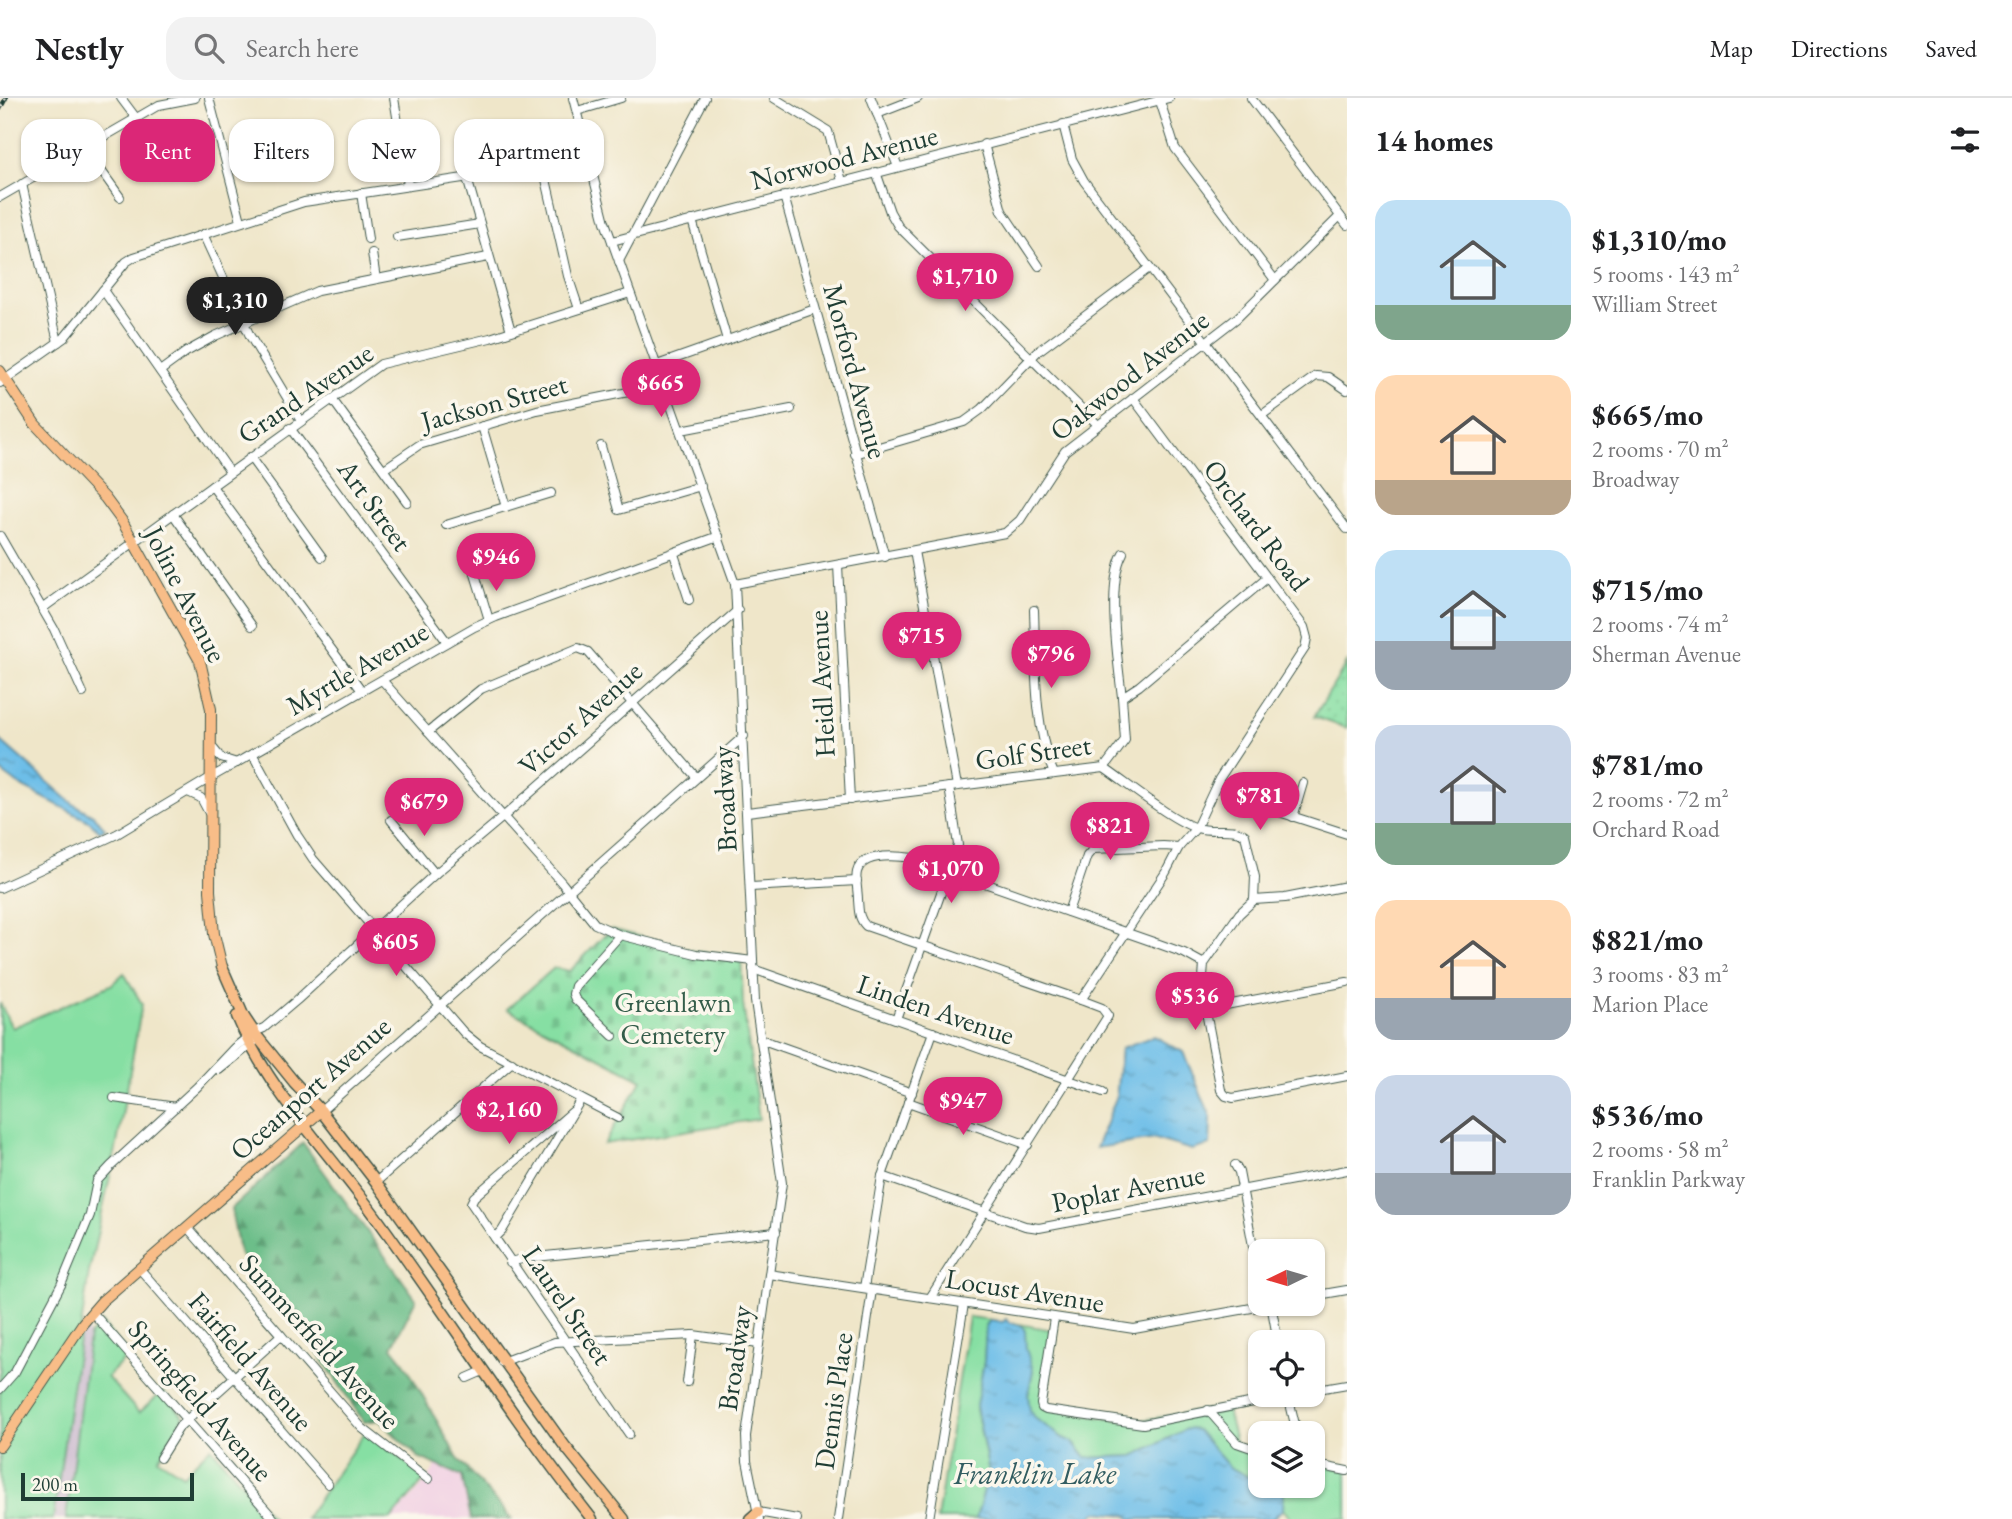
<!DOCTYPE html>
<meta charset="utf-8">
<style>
:root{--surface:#fff;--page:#f2f2f2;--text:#202124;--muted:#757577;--line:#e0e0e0;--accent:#db2777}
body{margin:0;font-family:"EB Garamond",serif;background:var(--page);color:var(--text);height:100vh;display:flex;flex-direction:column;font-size:26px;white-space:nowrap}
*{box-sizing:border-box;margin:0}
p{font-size:23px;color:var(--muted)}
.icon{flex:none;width:38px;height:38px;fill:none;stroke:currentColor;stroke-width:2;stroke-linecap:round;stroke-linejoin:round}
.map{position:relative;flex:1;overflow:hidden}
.side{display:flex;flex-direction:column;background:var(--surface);width:665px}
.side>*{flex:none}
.top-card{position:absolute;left:21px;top:21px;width:665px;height:63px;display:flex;gap:14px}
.needle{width:46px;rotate:265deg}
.tools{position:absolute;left:1248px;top:1141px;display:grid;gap:14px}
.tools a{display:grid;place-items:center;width:77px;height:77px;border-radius:14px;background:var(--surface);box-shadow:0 2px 5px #0004;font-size:35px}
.scale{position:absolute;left:21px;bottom:18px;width:173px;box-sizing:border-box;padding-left:7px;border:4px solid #1f3d34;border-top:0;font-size:19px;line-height:24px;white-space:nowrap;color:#1f3d34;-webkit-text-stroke:5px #fbf7ec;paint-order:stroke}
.price{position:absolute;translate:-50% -60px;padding:0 16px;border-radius:24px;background:var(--accent);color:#fff;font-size:23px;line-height:46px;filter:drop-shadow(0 2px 4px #0008)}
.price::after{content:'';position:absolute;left:50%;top:42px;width:21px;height:16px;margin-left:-10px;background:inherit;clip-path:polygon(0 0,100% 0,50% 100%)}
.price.current{background:#222;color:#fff}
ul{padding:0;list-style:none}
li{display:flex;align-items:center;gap:21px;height:175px;padding:0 28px}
li span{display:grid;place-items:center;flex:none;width:196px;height:140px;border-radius:21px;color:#555}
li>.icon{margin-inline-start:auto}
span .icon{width:84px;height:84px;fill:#fffc;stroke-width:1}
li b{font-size:30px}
h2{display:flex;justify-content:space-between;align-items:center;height:84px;padding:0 28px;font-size:30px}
.chip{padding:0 24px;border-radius:21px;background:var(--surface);box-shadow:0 2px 5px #0004;font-size:24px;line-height:63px}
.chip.current{background:var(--accent);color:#fff}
header{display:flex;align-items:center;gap:42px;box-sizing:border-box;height:98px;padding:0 35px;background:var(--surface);border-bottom:2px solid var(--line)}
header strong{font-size:33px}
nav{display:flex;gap:38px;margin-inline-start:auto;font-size:24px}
.search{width:490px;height:63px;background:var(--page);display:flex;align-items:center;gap:18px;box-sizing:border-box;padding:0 24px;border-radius:21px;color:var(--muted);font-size:26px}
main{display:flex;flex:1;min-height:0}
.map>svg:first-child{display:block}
</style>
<header>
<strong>Nestly</strong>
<div class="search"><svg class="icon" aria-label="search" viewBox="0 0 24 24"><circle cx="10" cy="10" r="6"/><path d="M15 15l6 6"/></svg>Search here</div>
<nav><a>Map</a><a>Directions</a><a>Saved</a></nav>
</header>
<main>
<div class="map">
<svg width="1347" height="1421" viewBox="0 0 1347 1421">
<defs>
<pattern id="grass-dots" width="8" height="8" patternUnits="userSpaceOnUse" patternTransform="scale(1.75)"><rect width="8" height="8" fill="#86dfa3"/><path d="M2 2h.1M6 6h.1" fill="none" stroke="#73c08d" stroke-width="1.8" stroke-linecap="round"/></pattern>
<pattern id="forest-firs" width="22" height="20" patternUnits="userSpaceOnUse" patternTransform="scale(1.75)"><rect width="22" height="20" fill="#6cbe89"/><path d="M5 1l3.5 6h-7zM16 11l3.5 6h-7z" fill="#589c71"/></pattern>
<pattern id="cemetery-stones" width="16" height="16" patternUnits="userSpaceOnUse" patternTransform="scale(1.75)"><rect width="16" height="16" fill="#86dfa3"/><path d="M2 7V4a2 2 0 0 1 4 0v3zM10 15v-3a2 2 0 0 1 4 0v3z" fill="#73c08d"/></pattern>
<pattern id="water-ripples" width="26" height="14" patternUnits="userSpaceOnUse" patternTransform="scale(1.75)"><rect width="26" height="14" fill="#6dbee8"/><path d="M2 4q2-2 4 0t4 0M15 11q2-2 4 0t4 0" fill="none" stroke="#599cbd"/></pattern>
</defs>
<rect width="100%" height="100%" fill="#fbf7ec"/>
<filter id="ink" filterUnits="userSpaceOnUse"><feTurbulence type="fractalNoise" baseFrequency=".0143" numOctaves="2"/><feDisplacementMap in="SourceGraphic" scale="14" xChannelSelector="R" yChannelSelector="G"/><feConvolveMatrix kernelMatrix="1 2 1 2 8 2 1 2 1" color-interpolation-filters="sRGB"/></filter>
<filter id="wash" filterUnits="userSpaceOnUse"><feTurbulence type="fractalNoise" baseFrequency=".00686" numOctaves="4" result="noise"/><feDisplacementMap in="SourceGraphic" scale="28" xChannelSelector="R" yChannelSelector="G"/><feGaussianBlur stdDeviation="1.57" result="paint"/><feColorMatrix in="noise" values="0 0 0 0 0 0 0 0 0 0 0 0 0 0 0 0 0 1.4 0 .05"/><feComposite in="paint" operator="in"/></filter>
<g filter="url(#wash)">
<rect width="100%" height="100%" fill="#efe6c9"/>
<path fill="#f1d0e3" d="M436,1367l26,11 9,43h-79l36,-40z"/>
<path fill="#cebed1" d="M87,1232l2,6 -22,183h-14l22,-162 7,-25z"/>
<path fill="url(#grass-dots)" stroke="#528e6c" stroke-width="2" d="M1347,565v65l-33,-11z"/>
<path fill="url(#forest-firs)" stroke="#467e5e" stroke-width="2" d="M303,1045l113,156 -24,48 12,15 54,97 54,60h-41l-9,-43 -44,-19 -39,-37 -15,2 -79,-119 -45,-48 -9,-46z"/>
<path fill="url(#cemetery-stones)" stroke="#528e6c" stroke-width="2" d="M611,831l87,23 43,3 2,49 16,115 -155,25 38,-64 -135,-71 47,-41 16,3z"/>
<g fill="#86dfa3" stroke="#528e6c" stroke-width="2">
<path d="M124,875l18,31 -25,140 -28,128 -36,247h-53v-516l12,25 99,-43z"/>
<path d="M969,1219l25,3 -8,4 -2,38 -8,47 13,63 -13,47h-39z"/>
<path d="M101,1224l28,33 -22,22 32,36 24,-22 21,26 -26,42 25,16 28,-28 62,72h-207l23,-183z"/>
<path d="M1013,1225l40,7 -7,79 84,13 96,-15 11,42 23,-1v35l-31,-16 -32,-37 -11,-1 -52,27 -48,2 -13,-16 -10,-4 -29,-20 -6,-12v-11l5,-25 -8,-22v-17l-3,-5z"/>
<path d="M366,1333l60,47 -35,41h-86z"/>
<path d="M1313,1365l34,7v49h-56l-8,-10 1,-18 -17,-5h45z"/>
</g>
<g fill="url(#water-ripples)" stroke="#467e8e" stroke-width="2">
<path d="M0,642l73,64 20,11 12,13 -5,3 -11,-10 -70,-36 -19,-14z"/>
<path d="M1154,938l29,16 28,65 -1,28 -18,5 -37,-11 -59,9 20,-50 5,-50z"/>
<path d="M1006,1221l2,3 14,4 3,5 1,18 7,21 -5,25 2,15 6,9 27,19 10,4 13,16 48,-2 52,-27 11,1 32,37 31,16v3l24,5 -1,18 -11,10h-140l-5,-4 -30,-3 -8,7h-113l13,-47 -13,-66 8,-44 2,-36 4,-6 13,2z"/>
</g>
</g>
<g filter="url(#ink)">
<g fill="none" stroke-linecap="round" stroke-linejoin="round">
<defs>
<g id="minor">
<path d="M121,0l15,20"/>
<path d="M209,0l32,123"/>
<path d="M394,0l14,87"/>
<path d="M573,0l32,124 130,362 20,417 27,182 -36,253 1,25 12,58"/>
<path d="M774,0l54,33 14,50"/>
<path d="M871,0l27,69"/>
<path d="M1159,0l16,50 100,132"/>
<path d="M1251,0l96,127"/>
<path d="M577,13l44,-13"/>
<path d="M877,16l41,-16"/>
<path d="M1063,26l9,35 12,22 263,348"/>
<path d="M984,46l18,67 37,55"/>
<path d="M85,50l35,49"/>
<path d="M543,68l25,110 11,33"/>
<path d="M876,74l14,40 8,14 200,199"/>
<path d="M467,80l44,153"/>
<path d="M22,86l36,158"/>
<path d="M361,95l7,46"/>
<path d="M784,98l101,361"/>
<path d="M0,99l159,-92 36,-7"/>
<path d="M692,122l35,120"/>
<path d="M203,136l47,102 51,85"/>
<path d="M397,139l83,-13"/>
<path d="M612,143l557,-143"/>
<path d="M372,155l4,26"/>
<path d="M619,163l86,-163"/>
<path d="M103,192l127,182"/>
<path d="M657,267l158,-56"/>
<path d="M160,273l26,-19 29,-16 102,-45 171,-34"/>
<path d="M0,285l64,-45 62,-76 8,-5 170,-55 285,-43"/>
<path d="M332,301l75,103"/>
<path d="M1262,317l54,-39 12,1 19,13"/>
<path d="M482,328l24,81"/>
<path d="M290,330l157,214"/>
<path d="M681,332l110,-21"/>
<path d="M601,348l18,64 82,-24"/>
<path d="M855,356l109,-32 18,-13 55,-57 112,-84"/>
<path d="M250,359l72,100"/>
<path d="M384,371l35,-24 118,-35 127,-25"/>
<path d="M212,388l150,205"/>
<path d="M173,416l79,112"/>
<path d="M446,427l105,-32"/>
<path d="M0,438l54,93 29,64"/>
<path d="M914,453l43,235"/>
<path d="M674,456l15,46"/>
<path d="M838,467l12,235"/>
<path d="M475,476l14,46"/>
<path d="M735,486l270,-51 15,-13 45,-69 172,-133 103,-102"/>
<path d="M43,510l338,-244 109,-26 140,-45"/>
<path d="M1034,512c2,54 -1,114 20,164"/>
<path d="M382,582l180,203 33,41 25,11 76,19 57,7"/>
<path d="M1122,599c-4,-35 -16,-114 1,-144"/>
<path d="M428,634l53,-43 97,-41 10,4 108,125"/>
<path d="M212,649l9,11 16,5"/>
<path d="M253,657l44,80 16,24 151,174 16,13 138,72"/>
<path d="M1104,670c22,15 70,54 93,60 15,5 36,-2 48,7l10,42 -1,23"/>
<path d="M188,694l13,6 8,15"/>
<path d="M1276,713l71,23"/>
<path d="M747,714l357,-44 21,-28 -3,-43 17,-11 128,-108"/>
<path d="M1293,719l10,-34"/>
<path d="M391,722l44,54"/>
<path d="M1347,788l-62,12 -31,2 -15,14 -35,50 -2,27 19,99 5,6 7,2 114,-22"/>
<path d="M751,789l106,-6"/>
<path d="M0,790l117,-54 93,-56 264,-151 22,-10 223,-81"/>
<path d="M1068,814l19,-56 6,-7 70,-3 16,1"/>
<path d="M753,871l350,123"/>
<path d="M1081,902l85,-128 13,-25 17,-19 23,-49 86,-131 2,-10 -3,-11 -171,-229"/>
<path d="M1205,911l142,-27"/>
<path d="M896,921l62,-174 -9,-58"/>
<path d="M613,938l-38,-37 -2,-5 2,-8 45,-51"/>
<path d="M760,941l152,54"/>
<path d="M219,972l36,-29"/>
<path d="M114,1000l62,9"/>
<path d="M908,1004l120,43"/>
<path d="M321,1013l423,-375"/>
<path d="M572,1014l-98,85 -3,6 158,231"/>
<path d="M1235,1067l4,7 21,111"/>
<path d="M882,1078l143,50 14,2 308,-58"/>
<path d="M376,1084l136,-120"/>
<path d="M187,1129l175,201 66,51"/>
<path d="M495,1140l7,-7 79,-132"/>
<path d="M510,1164l16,-4 250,-26"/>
<path d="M139,1170l189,216"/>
<path d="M769,1176l365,55 140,-25"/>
<path d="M864,1190l18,-112 51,-144"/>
<path d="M1312,1198l35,-6"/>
<path d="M930,1200l178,-282 -6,-8 -21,-8 -215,-74c-8,-8 -7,-16 -8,-26 0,-9 -3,-20 -1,-28 5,-20 41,-16 56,-14l246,86 25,9 20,11"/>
<path d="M1271,1206l7,38"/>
<path d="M92,1214l182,207"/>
<path d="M1054,1220l-13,86 1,4 4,2 97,14 146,-29"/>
<path d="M502,1264l53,-20 138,-7 66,9"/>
<path d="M467,1280l16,-7"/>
<path d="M687,1284l6,-47"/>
<path d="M0,1291l15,-17 46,-87 29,-70 7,-34 14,-15 86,-79 37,-39 20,-16 10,-4 33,-28 138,-126 68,-57 235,-207"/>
<path d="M1312,1292l35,-6"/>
<path d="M1288,1297l9,38"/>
<path d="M1208,1312l29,33 23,8"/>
<path d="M160,1360l20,-32 101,-91"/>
<path d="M1312,1366l35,7"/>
<path d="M1295,1393l1,-5"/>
<path d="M758,1414l39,7"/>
<path d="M838,1421l34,-229"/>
<path d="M929,1421l35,-215"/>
</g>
<g id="major">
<path d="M0,273l35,53 70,74 17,23 78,140 11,48 -1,182 4,43 8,33"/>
<path d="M0,1348l83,-123 19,-22 219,-190"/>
</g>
<g id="highway">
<path d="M222,869l22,50 12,18 38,47 27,29 55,71 188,263 60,74"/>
<path d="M237,918c31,75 91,135 139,201 73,100 139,205 216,302"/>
<path d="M750,1421l8,-7"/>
</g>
</defs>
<use href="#minor" stroke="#3e564a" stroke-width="10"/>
<use href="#major" stroke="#3e564a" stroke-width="12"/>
<use href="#highway" stroke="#3e564a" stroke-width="13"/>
<use href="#minor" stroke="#fff" stroke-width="8"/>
<use href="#major" stroke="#f8bd88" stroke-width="10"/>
<use href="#highway" stroke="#f8bd88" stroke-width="10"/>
<defs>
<path id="rail" d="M0,11l6,-11"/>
</defs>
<use href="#rail" stroke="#1f3d34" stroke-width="4.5"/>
<use href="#rail" stroke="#fbf7ec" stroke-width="2" stroke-dasharray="5" stroke-linecap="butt"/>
</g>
</g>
<g text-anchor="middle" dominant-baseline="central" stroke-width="7" stroke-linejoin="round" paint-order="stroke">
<g font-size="28" fill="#1f3d34" stroke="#fbf7ec">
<text transform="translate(844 59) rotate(-14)">Norwood Avenue</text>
<text transform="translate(856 273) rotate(75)">Morford Avenue</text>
<text transform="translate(1129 277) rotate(-38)">Oakwood Avenue</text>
<text transform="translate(305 295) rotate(-34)">Grand Avenue</text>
<text transform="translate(494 304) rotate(-15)">Jackson Street</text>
<text transform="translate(375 407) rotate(54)">Art Street</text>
<text transform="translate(1257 427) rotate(53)">Orchard Road</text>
<text transform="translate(186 496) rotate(63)">Joline Avenue</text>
<text transform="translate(357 570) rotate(-30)">Myrtle Avenue</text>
<text transform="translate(821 586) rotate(-93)">Heidl Avenue</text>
<text transform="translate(580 620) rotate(-42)">Victor Avenue</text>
<text transform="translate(1033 654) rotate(-8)">Golf Street</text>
<text transform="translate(724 701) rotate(-93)">Broadway</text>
<text transform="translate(936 911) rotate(19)">Linden Avenue</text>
<text transform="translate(310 990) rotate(-41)">Oceanport Avenue</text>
<text transform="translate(1128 1090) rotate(-11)">Poplar Avenue</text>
<text transform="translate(1025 1192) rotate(9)">Locust Avenue</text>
<text transform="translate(568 1207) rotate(56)">Laurel Street</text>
<text transform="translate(320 1243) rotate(48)">Summerfield Avenue</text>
<text transform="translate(734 1260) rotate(-82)">Broadway</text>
<text transform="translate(251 1263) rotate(49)">Fairfield Avenue</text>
<text transform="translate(201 1302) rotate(49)">Springfield Avenue</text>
<text transform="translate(833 1303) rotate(-82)">Dennis Place</text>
</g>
<g font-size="28" fill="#345d4a" stroke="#fbf7ec">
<text x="673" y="904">Greenlawn<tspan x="673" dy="32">Cemetery</tspan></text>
</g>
<g font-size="30" font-style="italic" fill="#325d61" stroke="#fbf7ec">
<text x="1035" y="1375">Franklin Lake</text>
</g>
</g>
</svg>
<div class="tools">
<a><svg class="needle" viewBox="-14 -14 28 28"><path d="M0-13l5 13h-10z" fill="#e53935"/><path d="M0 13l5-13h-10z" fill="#757577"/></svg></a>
<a><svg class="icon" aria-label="locate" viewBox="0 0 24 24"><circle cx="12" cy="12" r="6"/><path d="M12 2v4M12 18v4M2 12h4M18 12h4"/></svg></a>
<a><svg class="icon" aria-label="layers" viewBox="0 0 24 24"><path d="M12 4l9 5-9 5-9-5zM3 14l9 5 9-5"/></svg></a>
</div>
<div class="scale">200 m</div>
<b class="price" style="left:965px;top:215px">$1,710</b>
<b class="price current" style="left:235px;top:239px">$1,310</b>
<b class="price" style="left:661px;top:321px">$665</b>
<b class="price" style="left:496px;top:495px">$946</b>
<b class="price" style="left:922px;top:574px">$715</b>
<b class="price" style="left:1051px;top:592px">$796</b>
<b class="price" style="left:1260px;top:734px">$781</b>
<b class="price" style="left:424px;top:740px">$679</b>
<b class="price" style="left:1110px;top:764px">$821</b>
<b class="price" style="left:951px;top:807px">$1,070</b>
<b class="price" style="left:396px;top:880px">$605</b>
<b class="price" style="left:1195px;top:934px">$536</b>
<b class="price" style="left:963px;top:1039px">$947</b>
<b class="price" style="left:509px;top:1048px">$2,160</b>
<div class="top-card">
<a class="chip">Buy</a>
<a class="chip current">Rent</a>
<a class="chip">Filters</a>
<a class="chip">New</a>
<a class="chip">Apartment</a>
</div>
</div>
<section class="side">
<h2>14 homes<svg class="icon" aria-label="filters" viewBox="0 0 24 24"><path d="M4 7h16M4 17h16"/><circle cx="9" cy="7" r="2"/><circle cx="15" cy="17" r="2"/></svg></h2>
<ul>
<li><span style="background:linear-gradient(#bfe0f5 75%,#7fa58c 0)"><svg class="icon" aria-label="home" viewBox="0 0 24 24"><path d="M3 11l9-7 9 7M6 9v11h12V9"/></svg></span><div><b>$1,310/mo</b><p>5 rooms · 143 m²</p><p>William Street</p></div></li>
<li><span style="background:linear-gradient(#ffd9b3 75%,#b9a48a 0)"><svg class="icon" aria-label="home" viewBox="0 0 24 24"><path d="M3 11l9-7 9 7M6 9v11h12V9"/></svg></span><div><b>$665/mo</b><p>2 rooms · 70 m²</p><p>Broadway</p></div></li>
<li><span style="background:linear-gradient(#bfe0f5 65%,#9aa5b1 0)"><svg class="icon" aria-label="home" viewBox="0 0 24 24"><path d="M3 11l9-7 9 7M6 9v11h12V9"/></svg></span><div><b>$715/mo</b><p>2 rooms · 74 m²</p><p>Sherman Avenue</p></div></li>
<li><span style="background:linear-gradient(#c9d6e8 70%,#7fa58c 0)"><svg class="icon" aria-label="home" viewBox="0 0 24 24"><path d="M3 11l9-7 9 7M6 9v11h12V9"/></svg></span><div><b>$781/mo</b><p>2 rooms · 72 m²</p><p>Orchard Road</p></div></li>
<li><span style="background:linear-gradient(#ffd9b3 70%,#9aa5b1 0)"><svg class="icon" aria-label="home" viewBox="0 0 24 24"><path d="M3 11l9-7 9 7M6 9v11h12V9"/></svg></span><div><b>$821/mo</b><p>3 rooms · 83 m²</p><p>Marion Place</p></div></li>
<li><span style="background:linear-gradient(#c9d6e8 70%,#9aa5b1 0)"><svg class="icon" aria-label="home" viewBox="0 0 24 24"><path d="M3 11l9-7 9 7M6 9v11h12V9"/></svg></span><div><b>$536/mo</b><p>2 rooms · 58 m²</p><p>Franklin Parkway</p></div></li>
</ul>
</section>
</main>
